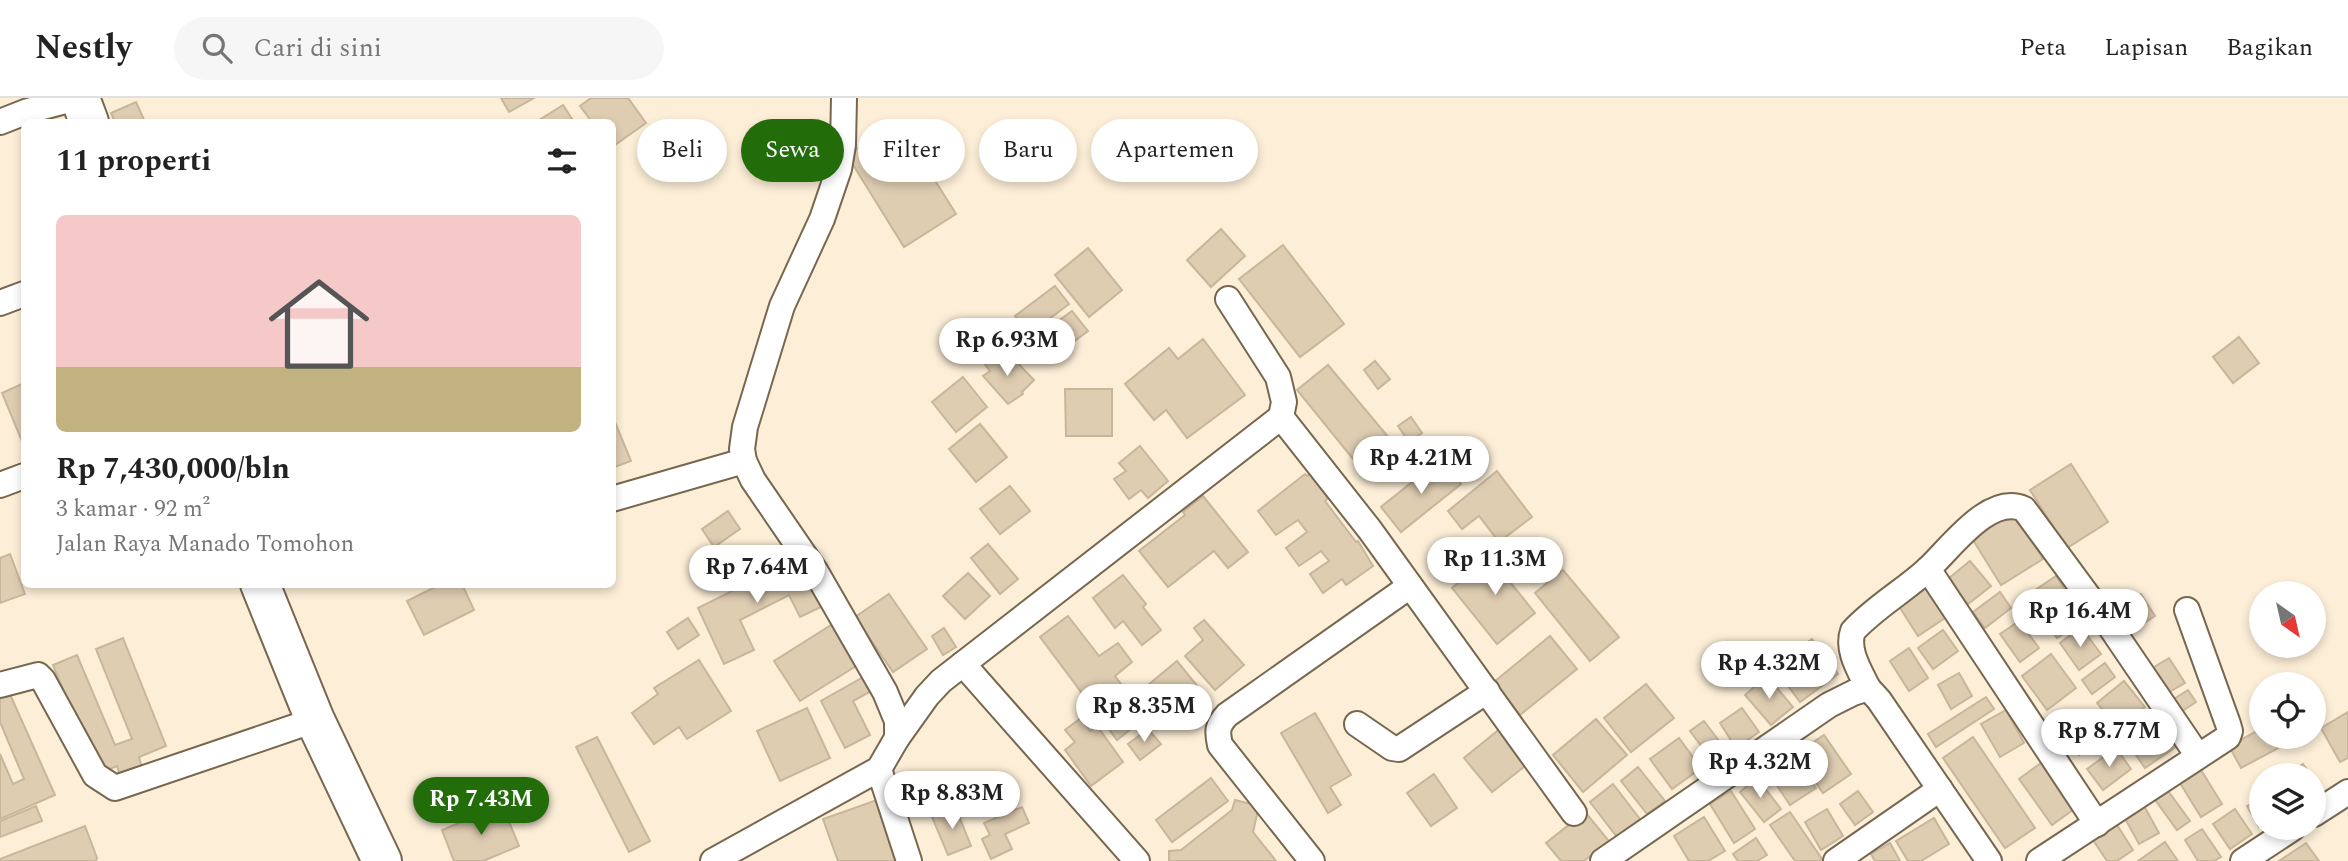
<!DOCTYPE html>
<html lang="id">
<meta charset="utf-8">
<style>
:root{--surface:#fff;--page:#f6f6f6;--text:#222;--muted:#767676;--line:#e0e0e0;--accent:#226c09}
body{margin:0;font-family:Spectral,serif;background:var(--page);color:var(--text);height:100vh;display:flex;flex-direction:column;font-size:26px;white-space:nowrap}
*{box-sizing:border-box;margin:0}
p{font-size:23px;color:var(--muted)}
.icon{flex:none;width:38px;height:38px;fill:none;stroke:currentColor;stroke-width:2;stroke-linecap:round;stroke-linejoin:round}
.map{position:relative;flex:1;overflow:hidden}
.sheet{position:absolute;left:21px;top:21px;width:595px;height:469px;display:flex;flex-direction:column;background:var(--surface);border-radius:10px;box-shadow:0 4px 10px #0003}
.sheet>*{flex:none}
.hud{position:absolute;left:637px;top:21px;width:665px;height:63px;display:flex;gap:14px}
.needle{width:46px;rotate:146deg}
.controls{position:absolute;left:2249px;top:483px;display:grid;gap:14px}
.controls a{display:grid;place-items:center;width:77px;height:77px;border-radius:50%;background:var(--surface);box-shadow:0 4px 10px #0003;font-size:35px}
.price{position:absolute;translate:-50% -60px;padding:0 16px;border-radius:24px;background:#fff;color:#222;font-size:23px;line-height:46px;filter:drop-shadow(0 2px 4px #0008)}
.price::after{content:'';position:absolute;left:50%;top:42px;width:21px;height:16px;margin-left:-10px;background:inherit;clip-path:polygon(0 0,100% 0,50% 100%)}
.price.selected{background:var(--accent);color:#fff}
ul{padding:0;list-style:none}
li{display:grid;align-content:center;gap:14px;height:371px;padding:0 35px}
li+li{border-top:2px solid var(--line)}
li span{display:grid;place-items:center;height:217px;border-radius:10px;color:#555}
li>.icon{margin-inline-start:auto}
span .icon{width:126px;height:126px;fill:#fffc;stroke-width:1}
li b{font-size:30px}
h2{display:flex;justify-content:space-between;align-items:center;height:84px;padding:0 35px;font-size:30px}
.chip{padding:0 24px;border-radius:32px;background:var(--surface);box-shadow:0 4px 10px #0003;font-size:24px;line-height:63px}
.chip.selected{background:var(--accent);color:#fff}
header{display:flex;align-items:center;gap:42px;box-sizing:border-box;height:98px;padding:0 35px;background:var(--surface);border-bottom:2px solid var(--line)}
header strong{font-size:33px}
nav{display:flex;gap:38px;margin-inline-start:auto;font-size:24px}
.search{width:490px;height:63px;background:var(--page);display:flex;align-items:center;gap:18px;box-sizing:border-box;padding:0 24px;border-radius:38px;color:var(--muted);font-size:26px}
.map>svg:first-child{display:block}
</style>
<header>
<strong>Nestly</strong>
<div class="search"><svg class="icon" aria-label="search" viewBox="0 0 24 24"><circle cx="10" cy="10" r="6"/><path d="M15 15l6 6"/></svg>Cari di sini</div>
<nav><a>Peta</a><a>Lapisan</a><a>Bagikan</a></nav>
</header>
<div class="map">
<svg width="2348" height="763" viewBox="0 0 2348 763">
<rect width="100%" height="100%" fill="#fceed7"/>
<g fill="#dfcdb2" stroke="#c8b69b" stroke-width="2">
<path d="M501,0h33l-25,14z"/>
<path d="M591,0h37l18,25 -34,24v-25h-20l-12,-16z"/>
<path d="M136,4l9,20h-30l-4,-9z"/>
<path d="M563,7l11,17h-38z"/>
<path d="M899,25l57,91 -52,33 -57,-92z"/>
<path d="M1221,131l24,27 -34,31 -24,-27z"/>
<path d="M1283,147l61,79 -44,33 -61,-78z"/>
<path d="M1088,150l34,42 -33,27 -34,-42z"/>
<path d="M1055,188l14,18 -40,30 -14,-18z"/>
<path d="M1072,213l16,20 -39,29 -15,-21z"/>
<path d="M2239,239l20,26 -26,20 -20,-26z"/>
<path d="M1203,241l42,56 -58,43 -21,-28 -12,10 -29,-36 44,-36 9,11z"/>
<path d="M1008,255l26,27 -12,12 1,2 -15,10 -25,-28 7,-5 -6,-8 9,-7 5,6z"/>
<path d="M1375,263l15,18 -12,10 -14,-19z"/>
<path d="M1328,267l62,74 -32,26 -61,-75z"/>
<path d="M963,279l24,30 -31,25 -24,-30z"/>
<path d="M24,285v63l-22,-53z"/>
<path d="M1065,291h47v47h-46z"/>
<path d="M612,317l19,46 -19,7z"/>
<path d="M1411,319l11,16 -13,9 -11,-16z"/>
<path d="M980,326l27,33 -31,25 -27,-33z"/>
<path d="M1140,348l28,35 -20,17 -7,-8 -12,9 -15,-20 12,-8 -7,-8z"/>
<path d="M1441,361l20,25 -60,48 -20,-25z"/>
<path d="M2071,366l37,58 -41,26 -37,-58z"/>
<path d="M1497,373l35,46 -33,25 -20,-26 -17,13 -14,-18z"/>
<path d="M1311,375l17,25 -3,3 31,41 2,-1 15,25 -27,19 -4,-6 -19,14 -13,-19 19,-13 -8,-10 -22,15 -13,-18 21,-16 -9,-12 -22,15 -18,-24 47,-37 2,2z"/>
<path d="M1010,388l20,25 -30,23 -20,-25z"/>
<path d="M1203,398l45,56 -20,16 -14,-17 -46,36 -29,-36 46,-36 -2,-3z"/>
<path d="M2013,411l30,50 -42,26 -31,-50z"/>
<path d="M728,413l12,18 -26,18 -12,-18z"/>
<path d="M988,446l30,35 -18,15 -29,-36z"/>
<path d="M1509,453l11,16 -14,10 29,36 -38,31 -45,-56 38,-31 4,4z"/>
<path d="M795,454l28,54 -23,11 -11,-22 -49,25 14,30 -30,14 -26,-56 78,-39 -3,-5z"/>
<path d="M10,456l15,40 -25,9v-45z"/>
<path d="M1970,463l21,25 -23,18 -20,-25z"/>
<path d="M1563,472l56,67 -29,24 -55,-68z"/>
<path d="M968,475l22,23 -25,23 -22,-23z"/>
<path d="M1123,477l23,29 -3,3 18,23 -19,15 -19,-24 -8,7 -22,-30z"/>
<path d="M2056,478l28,44 -27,18 -29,-43z"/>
<path d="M441,486h21l12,26 -50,25 -17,-34z"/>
<path d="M1924,488l21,32 -27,18 -21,-33z"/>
<path d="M2000,494l11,16 -26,20 -12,-16z"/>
<path d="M889,496l38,55 -34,23 -38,-55z"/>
<path d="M2141,496l14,22 -25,16 -14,-23z"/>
<path d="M1068,518l31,40 19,-13 14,19 -17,14 31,41 -29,23 -77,-103z"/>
<path d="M688,520l11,17 -21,14 -11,-17z"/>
<path d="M1204,522l40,45 -29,25 -30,-34 18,-16 -9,-12z"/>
<path d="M2019,523l20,27 -19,14 -20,-28z"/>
<path d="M836,524l25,41 -61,38 -26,-40z"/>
<path d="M2081,529l20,27 -22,16 -19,-27z"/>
<path d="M944,530l12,19 -13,8 -11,-19z"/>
<path d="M1943,532l15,21 -25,18 -15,-21z"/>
<path d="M1550,538l27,33 -57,46 -26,-33z"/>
<path d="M123,540l43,108 -27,11 4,15 -22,7 -4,-13 -19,8 -45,-109 24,-10 38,90 17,-6 -36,-90z"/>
<path d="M1812,541l26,35 -38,28 -26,-35z"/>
<path d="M1909,550l19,30 -19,13 -19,-30z"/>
<path d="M2051,556l25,34 -29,22 -25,-34z"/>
<path d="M2169,560l16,25 -26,15 -15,-25z"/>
<path d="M699,562l32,51 -44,28 -8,-12 -25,17 -22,-31 26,-19 -4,-6z"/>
<path d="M1177,563l26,32 -30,25 -26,-32z"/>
<path d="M2105,565l10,14 -23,17 -10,-14z"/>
<path d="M1959,575l13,23 -21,13 -13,-24z"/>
<path d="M865,578l8,14 -20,11 17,34 -25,13 -24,-47z"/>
<path d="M1767,578l26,31 -22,18 -26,-30z"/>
<path d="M2124,583l21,26 -27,22 -21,-26z"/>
<path d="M1646,586l28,34 -43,34 -27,-34z"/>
<path d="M2188,592l8,12 -18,12 -9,-12z"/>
<path d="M9,594l46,103 -55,24v-65l13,30 11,-5 -24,-57v-26z"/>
<path d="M1986,599l8,12 -58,38 -8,-13z"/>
<path d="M807,610l23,50 -50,23 -23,-50z"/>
<path d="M1742,610l17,24 -23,16 -16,-25z"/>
<path d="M2006,612l18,33 -24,14 -19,-33z"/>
<path d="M2348,614v46l-8,4 -19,-34z"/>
<path d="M1315,615l36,62 -21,12 11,18 -13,8 -47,-80z"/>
<path d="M2090,617l15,22 -26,18 -16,-22z"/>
<path d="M2155,617l22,31 -32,22 -21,-30z"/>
<path d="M1081,620l9,13 7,-5 26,36 -32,24 -26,-36 10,-8 -10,-12z"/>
<path d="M1596,621l31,36 -44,37 -30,-37z"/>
<path d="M1704,623l24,32 -14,10 -24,-32z"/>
<path d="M1501,630l28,35 -37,29 -28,-34z"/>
<path d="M1148,631l13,15 -21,16 -12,-16z"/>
<path d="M2261,631v8h38l-58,31 -12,-22z"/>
<path d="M1824,637l27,39 -28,19 -27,-39z"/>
<path d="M597,639l53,104 -21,11 -53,-105z"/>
<path d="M1973,639l62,91 -30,20 -62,-90z"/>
<path d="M1679,640l22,30 -29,21 -22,-30z"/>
<path d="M2116,650l15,21 -28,21 -16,-21z"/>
<path d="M2041,665l33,46 -22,16 -33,-46z"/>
<path d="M2303,666l8,11h-24z"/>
<path d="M1638,669l27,34 -18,13 -26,-33z"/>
<path d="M1801,669l15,21 -26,17 -14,-21z"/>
<path d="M2201,672l21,34 -21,13 -21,-34z"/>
<path d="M1434,676l23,34 -26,18 -24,-33z"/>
<path d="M1211,680l17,23 -56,41 -16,-22z"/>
<path d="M1757,680l24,31 -17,13 -24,-30z"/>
<path d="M1613,686l27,35 -23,18 -27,-35z"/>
<path d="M2166,690l24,33 -13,9 -24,-33z"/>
<path d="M1731,693l24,38 -21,14 -24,-39z"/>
<path d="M1858,693l15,21 -18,13 -15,-21z"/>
<path d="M2261,700v28l-2,1 -12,-21z"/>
<path d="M877,702l21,61h-60l-15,-42z"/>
<path d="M1235,702l24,6 -6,26 23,29h-107v-10l12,-1 51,-40z"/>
<path d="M2143,706l16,29 -20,11 -16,-29z"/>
<path d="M502,707l17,41 -36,15h-29l-12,-31z"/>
<path d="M36,708l6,15 -42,16v-16z"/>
<path d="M955,708l16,40 -23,9 -16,-38z"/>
<path d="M1022,709l7,16 -24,11 7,15 -21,10 -9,-20 8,-4 -6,-12z"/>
<path d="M1827,711l16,27 -22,14 -16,-28z"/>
<path d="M2235,711l17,25 -22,15 -17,-25z"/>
<path d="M1585,714l24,29 -25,20h-23l-15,-18z"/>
<path d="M1790,714l32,47 -3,2h-24l-25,-36z"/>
<path d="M1704,719l21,34 -17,10h-19l-15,-25z"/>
<path d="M1934,720l15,26 -28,17h-13l-12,-20z"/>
<path d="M2117,727l16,25 -16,11h-10l-14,-21z"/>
<path d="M85,728l12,32 -1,3h-96v-2z"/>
<path d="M2202,731l19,28 -7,4h-16l-13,-21z"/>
<path d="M1756,740l11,17 -10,6h-19l-5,-7z"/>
<path d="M2165,744l13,19h-40z"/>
<path d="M1890,745l10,18h-25l-4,-7z"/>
<path d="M2306,745l13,18h-40z"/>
</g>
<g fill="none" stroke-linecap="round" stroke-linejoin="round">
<defs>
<g id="street">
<path d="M844,0l-1,47 -4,24 -17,50 -40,87 -37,121 -3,22 2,12 9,19 63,92 69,120 12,29v17"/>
<path d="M0,24l28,-11 49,-13"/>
<path d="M1228,201l50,78 6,25 -3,15"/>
<path d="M0,205l24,-9"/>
<path d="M0,387l24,-9"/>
<path d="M612,401l132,-38"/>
<path d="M1928,471l169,255"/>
<path d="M963,566l174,197"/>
<path d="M0,587l38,-10 5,5 52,95 20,13 200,-68"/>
<path d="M1868,590c-8,-17 -22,-38 -15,-57 22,-24 51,-40 75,-62 22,-20 61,-76 96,-60l81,110 93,137"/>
<path d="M1357,626l35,24 7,1 88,-58"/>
<path d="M879,671l30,92"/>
<path d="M2314,716l34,-22"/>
<path d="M713,763l166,-92 18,-31 30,-42 14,-15 340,-264 89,113 204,283"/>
<path d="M1312,763l-92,-116c-3,-14 -3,-19 7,-30l183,-129"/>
<path d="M1603,763l226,-156 24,-12 15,-5 11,12 110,161"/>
<path d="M1836,763l104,-72"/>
<path d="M2039,763l189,-124 2,-6 -2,-7 -41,-114"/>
<path d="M2243,763l50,-33"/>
</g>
<g id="highway">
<path d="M80,0l9,24"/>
<path d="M260,486l55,136 67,141"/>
</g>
</defs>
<use href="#street" stroke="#77674f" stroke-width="28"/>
<use href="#highway" stroke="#77674f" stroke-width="42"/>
<use href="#street" stroke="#fff" stroke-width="24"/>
<use href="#highway" stroke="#fff" stroke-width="38"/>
</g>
</svg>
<div class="controls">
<a><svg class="needle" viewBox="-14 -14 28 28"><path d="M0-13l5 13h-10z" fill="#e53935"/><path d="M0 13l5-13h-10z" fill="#767676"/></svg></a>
<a><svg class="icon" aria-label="locate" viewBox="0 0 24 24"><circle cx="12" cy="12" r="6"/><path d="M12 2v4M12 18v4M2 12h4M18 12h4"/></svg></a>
<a><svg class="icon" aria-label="layers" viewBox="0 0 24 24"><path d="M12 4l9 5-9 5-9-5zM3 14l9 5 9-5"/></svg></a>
</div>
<b class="price" style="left:1007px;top:280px">Rp 6.93M</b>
<b class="price" style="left:1421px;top:398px">Rp 4.21M</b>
<b class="price" style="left:1495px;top:499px">Rp 11.3M</b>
<b class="price" style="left:757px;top:507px">Rp 7.64M</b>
<b class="price" style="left:2080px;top:551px">Rp 16.4M</b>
<b class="price" style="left:1769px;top:603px">Rp 4.32M</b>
<b class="price" style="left:1144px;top:646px">Rp 8.35M</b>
<b class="price" style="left:2109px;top:671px">Rp 8.77M</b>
<b class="price" style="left:1760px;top:702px">Rp 4.32M</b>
<b class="price" style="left:952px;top:733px">Rp 8.83M</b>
<b class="price selected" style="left:481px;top:739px">Rp 7.43M</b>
<div class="hud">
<a class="chip">Beli</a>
<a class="chip selected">Sewa</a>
<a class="chip">Filter</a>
<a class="chip">Baru</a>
<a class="chip">Apartemen</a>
</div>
<section class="sheet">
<h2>11 properti<svg class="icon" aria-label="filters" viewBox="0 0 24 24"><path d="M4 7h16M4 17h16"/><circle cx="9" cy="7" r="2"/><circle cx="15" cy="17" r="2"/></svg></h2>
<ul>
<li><span style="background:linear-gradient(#f6c9c9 70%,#c2b280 0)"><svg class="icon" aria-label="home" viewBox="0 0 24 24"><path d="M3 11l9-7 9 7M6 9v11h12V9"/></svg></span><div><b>Rp 7,430,000/bln</b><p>3 kamar · 92 m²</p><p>Jalan Raya Manado Tomohon</p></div></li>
</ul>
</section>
</div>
